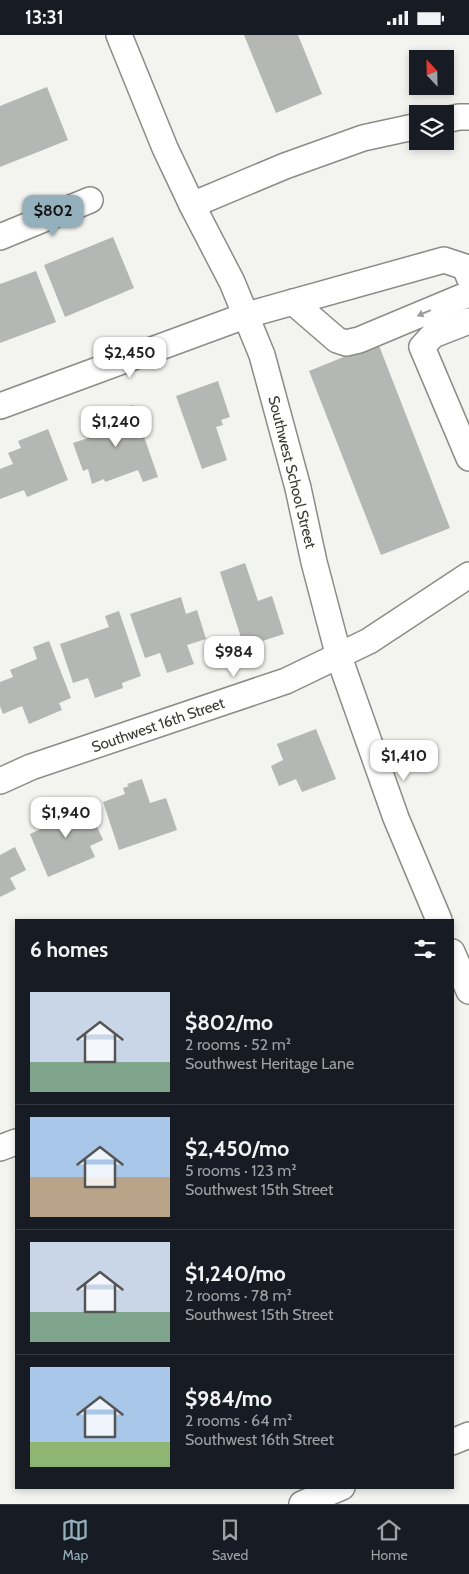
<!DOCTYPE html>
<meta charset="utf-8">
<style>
:root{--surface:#171b24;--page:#242831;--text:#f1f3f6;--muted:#9ea1a6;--line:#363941;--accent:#94b0bc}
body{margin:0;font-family:Cabin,sans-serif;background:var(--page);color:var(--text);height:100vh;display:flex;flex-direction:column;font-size:19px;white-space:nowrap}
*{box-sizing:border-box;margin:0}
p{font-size:16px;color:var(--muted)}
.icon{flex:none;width:28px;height:28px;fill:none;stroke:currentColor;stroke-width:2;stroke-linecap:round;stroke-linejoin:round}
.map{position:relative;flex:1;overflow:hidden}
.sheet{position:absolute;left:15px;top:884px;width:439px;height:570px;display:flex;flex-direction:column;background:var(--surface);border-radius:0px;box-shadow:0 2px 8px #0003}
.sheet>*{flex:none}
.needle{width:32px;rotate:338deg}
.buttons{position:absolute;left:409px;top:15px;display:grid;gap:10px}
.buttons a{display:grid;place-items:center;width:45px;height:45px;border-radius:0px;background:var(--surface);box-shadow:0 2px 8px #0003;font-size:25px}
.price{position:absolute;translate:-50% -42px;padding:0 11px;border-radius:10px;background:#fff;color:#222;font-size:16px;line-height:32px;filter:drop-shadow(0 1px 2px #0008)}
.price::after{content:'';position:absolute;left:50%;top:30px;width:15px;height:11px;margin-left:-8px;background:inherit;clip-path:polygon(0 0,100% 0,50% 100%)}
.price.selected{background:var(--accent);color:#111}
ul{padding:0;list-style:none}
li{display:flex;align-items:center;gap:15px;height:125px;padding:0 15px}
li+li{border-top:1px solid var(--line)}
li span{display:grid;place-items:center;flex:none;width:140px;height:100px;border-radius:0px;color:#555}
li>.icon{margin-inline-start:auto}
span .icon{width:60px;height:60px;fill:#fffc;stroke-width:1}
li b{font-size:21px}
h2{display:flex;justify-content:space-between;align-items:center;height:60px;padding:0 15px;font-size:21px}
.status{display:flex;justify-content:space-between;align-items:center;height:35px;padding:0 25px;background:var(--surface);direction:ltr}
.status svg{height:14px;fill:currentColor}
.dock{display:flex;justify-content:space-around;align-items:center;height:70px;border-top:1px solid var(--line);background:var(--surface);font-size:14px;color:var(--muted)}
.dock a{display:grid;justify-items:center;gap:2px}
.dock .selected{color:var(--accent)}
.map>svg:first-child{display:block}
</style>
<div class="status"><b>13:31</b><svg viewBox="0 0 49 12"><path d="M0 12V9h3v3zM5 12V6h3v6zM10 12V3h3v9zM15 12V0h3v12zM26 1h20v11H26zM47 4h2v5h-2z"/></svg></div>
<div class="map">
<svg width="469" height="1469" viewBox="0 0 469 1469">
<rect width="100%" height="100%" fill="#f3f3ef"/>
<g fill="#b5b7b4">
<path d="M244,0h54l24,59 -46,19z"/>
<path d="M47,52l21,53 -68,27v-61z"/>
<path d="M113,202l21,51 -69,29 -21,-52z"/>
<path d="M36,236l20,51 -56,21v-59z"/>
<path d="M378,308l72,185 -69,27 -72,-184z"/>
<path d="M218,346l12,36 -9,3 2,5 -7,2 11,33 -25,9 -26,-73z"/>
<path d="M133,370l25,72 -15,5 -5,-12 -33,12 -1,-3 -12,5 -4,-15 -5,2 -10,-28 21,-7 -4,-12 17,-7 -2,-5 14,-5 2,6 11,-3 -2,-4z"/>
<path d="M48,394l20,51 -41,17 -3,-7 -24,9v-30l13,-5 -5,-11 13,-5 -3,-7z"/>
<path d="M245,528l13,38 14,-5 12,38 -40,13 -24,-75z"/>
<path d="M181,562l5,17 11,-4 9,29 -19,6 7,19 -27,9 -7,-20 -15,5 -15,-44z"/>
<path d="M119,576l22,65 -19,7 1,5 -28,10 -7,-20 -15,5 -13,-39 49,-17 -4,-11z"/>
<path d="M49,606l22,57 -12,5 3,7 -33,14 -7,-18 -19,8 -3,-8v-24l13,-5 -3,-7 27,-11 -4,-12z"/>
<path d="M316,694l20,50 -34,13 -6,-13 -17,7 -8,-20 12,-6 -6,-16z"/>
<path d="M142,744l8,24 16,-5 11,32 -58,20 -16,-48 22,-8 -2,-6 6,-2 -2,-2z"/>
<path d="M74,764l8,20 10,-4 11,25 -13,6 5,11 -47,20 -18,-43 20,-9 -6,-14z"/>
<path d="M15,812l11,23 -16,8 6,11 -16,8v-42z"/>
</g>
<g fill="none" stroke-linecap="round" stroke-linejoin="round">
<defs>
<g id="minor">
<path d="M119,0l46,113 27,57 40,77 30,73 36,133 16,74 25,95 57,161 43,102"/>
<path d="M445,85l14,-3h10"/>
<path d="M192,170l93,-39 78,-28 55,-12"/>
<path d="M0,202l90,-37"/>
<path d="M293,267l44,38 9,3 13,-3 110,-46"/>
<path d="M469,286l-36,14 -11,12 47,111"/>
<path d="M0,371l247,-91 197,-55 21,7 4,10"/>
<path d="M0,746l31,-14 255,-86 83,-40 100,-66"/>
<path d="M452,917l17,39"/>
<path d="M0,1113l16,-6"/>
<path d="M452,1407l17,-7"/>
<path d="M302,1469l40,-17"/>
</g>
</defs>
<use href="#minor" stroke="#8b8c87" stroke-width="28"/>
<use href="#minor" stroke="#fff" stroke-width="25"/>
</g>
<defs><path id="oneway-solid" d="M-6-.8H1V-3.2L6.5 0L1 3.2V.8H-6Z" transform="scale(1.25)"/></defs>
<use fill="#9c9c9a" href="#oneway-solid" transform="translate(424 278) rotate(157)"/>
<g text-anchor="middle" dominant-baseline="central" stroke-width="4.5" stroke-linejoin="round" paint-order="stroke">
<g font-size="15" fill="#383836" stroke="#fffffe">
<text transform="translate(292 437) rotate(76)">Southwest School Street</text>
<text transform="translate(158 690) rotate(-19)">Southwest 16th Street</text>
</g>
</g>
</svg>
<div class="buttons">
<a><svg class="needle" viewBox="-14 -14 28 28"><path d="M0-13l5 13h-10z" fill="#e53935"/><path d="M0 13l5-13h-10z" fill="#9ea1a6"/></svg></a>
<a><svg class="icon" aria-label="layers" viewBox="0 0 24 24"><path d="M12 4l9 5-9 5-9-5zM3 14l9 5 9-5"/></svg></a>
</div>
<b class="price selected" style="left:53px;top:202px">$802</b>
<b class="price" style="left:130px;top:344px">$2,450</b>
<b class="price" style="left:116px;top:413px">$1,240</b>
<b class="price" style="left:234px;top:643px">$984</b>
<b class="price" style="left:404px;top:747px">$1,410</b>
<b class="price" style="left:66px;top:804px">$1,940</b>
<section class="sheet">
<h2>6 homes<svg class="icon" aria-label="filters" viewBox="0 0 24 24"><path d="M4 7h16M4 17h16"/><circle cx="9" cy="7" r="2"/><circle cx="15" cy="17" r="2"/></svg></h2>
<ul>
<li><span style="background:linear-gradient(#c9d6e8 70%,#7fa58c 0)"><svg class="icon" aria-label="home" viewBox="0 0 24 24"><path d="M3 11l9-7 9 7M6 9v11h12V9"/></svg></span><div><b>$802/mo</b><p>2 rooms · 52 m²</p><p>Southwest Heritage Lane</p></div></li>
<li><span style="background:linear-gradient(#a9c7e8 60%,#b9a48a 0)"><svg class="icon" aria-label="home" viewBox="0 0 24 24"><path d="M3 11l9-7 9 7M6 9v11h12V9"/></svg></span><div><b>$2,450/mo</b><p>5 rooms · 123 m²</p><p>Southwest 15th Street</p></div></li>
<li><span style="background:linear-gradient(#c9d6e8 70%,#7fa58c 0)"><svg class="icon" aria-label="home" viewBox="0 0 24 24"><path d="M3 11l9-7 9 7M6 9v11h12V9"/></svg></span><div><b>$1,240/mo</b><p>2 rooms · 78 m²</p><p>Southwest 15th Street</p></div></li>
<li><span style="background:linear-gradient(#a9c7e8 75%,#8fb573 0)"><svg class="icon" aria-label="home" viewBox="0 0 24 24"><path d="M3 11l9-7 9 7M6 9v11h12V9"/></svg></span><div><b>$984/mo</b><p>2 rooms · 64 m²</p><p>Southwest 16th Street</p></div></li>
</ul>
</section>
</div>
<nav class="dock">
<a class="selected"><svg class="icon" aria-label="map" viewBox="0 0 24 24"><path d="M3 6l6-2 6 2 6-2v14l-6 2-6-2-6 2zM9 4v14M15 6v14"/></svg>Map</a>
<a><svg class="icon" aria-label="saved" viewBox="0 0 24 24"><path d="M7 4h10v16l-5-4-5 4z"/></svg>Saved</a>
<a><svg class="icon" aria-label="home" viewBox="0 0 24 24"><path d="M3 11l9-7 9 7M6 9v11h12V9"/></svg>Home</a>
</nav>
